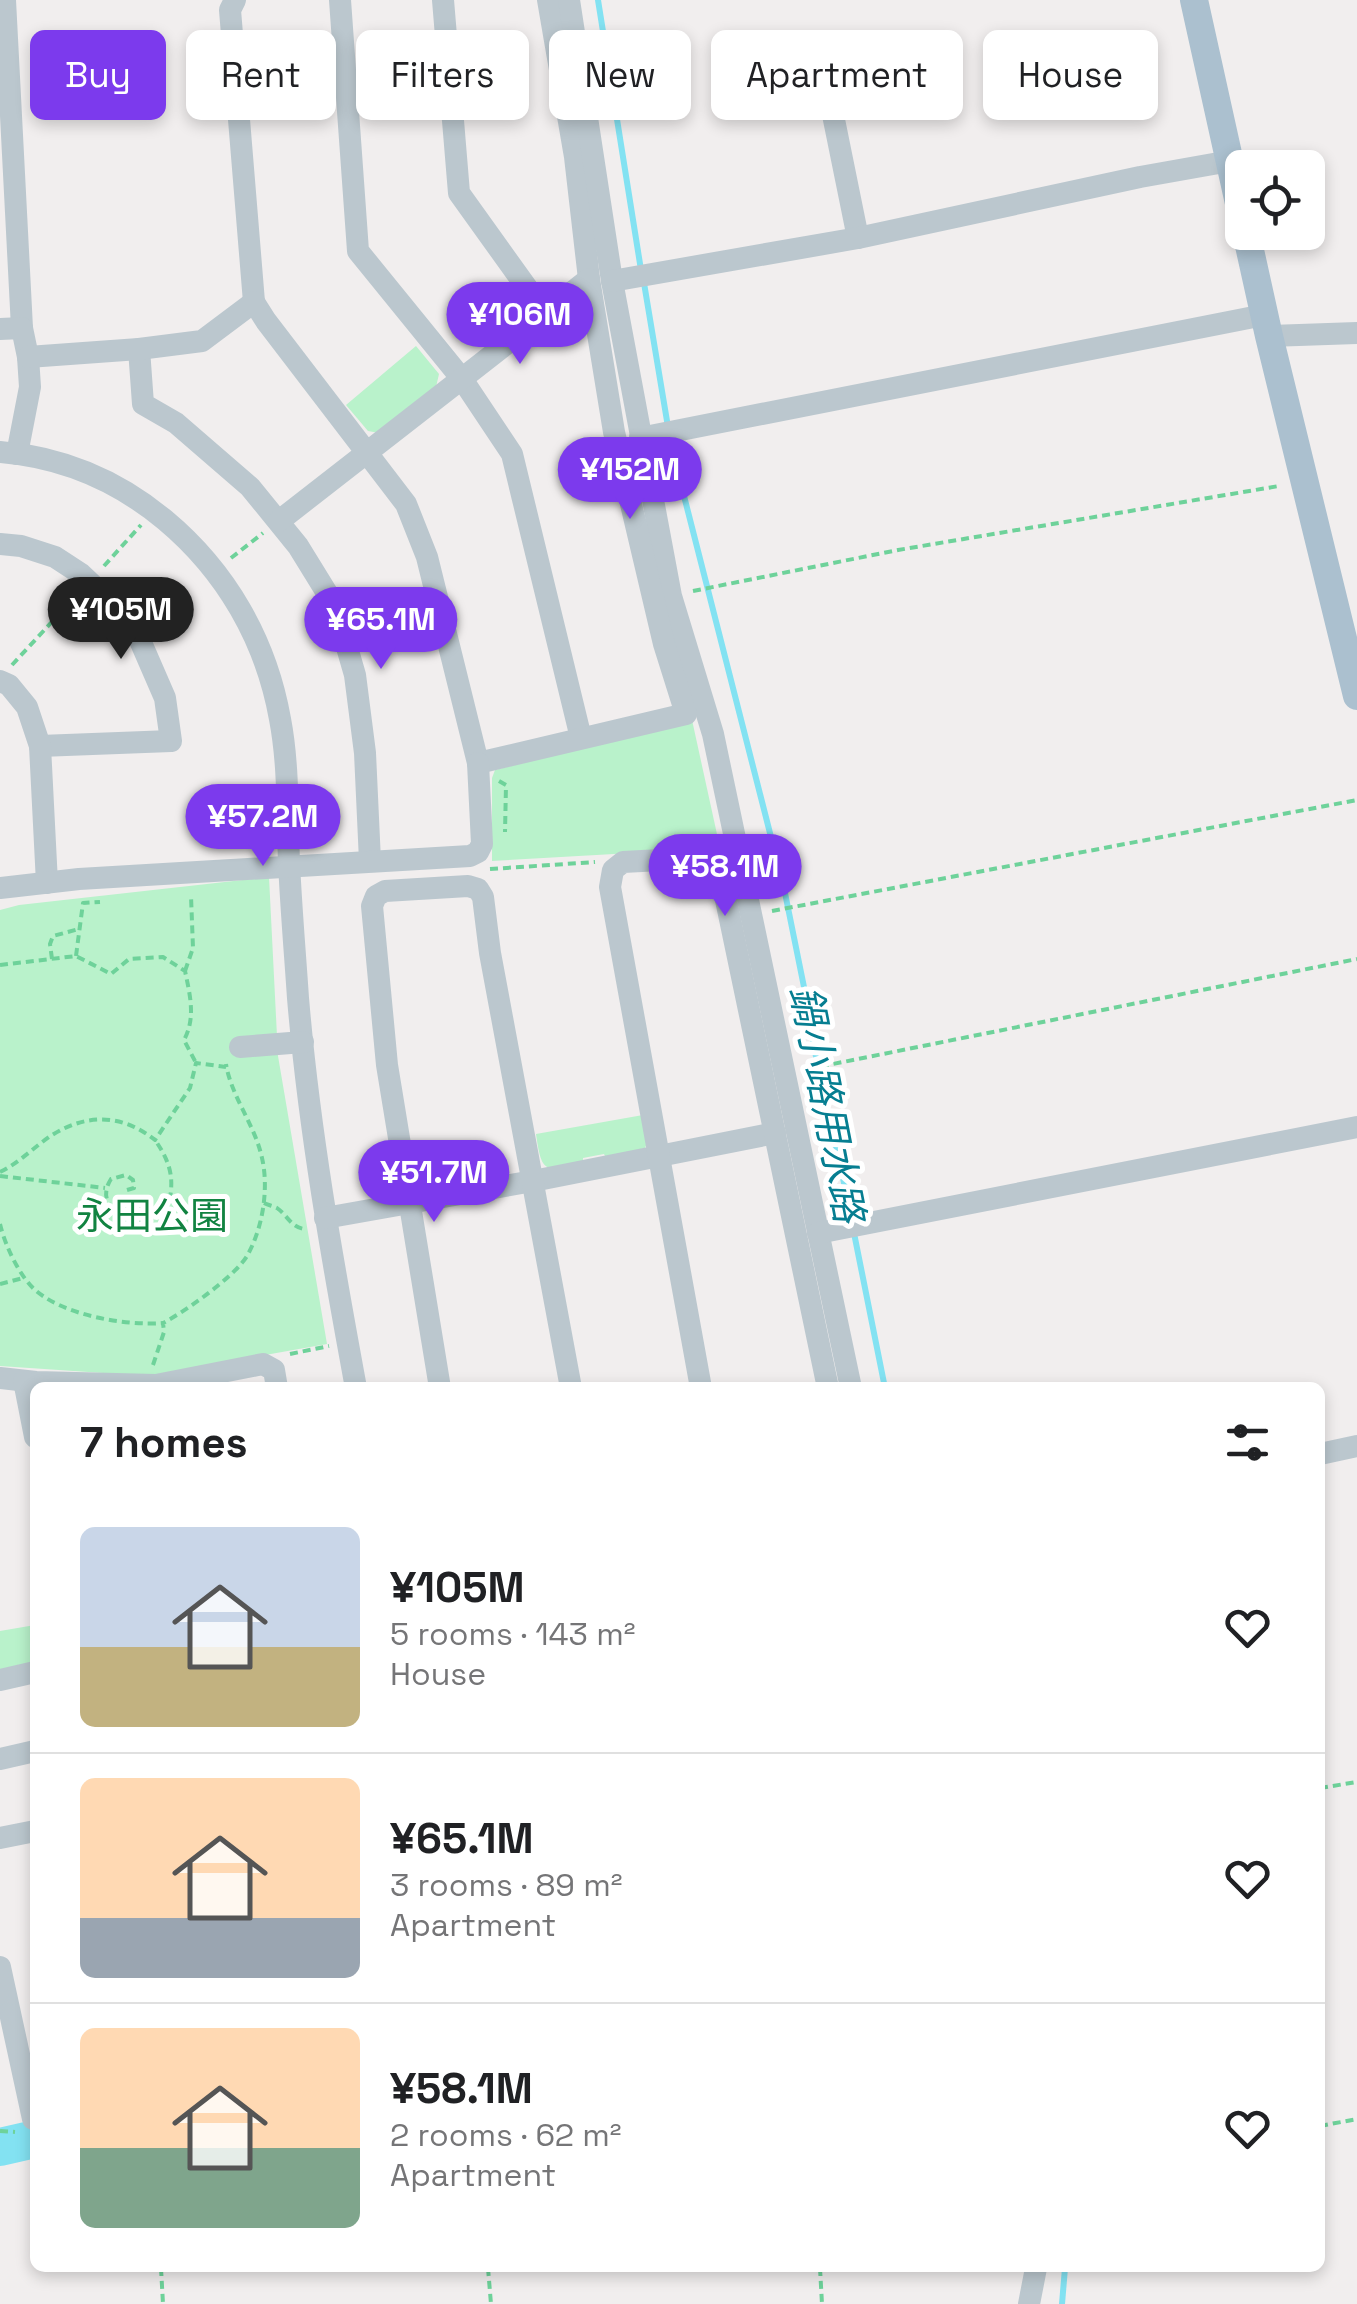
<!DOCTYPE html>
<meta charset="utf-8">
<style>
:root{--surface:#fff;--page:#f2f2f2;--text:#202124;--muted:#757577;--line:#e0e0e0;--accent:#7c3aed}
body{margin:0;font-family:"Space Grotesk","Noto Sans JP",sans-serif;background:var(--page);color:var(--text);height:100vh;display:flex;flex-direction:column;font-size:38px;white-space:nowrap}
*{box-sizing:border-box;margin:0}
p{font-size:32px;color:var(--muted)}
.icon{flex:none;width:55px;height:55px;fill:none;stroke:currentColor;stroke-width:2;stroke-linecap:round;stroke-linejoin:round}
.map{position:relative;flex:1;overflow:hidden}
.drawer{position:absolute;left:30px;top:1382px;width:1295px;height:890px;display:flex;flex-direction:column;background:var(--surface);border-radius:15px;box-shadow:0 5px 15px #0003}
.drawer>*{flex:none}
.hud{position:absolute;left:30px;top:30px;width:1298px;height:90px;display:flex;gap:20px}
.buttons{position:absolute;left:1225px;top:150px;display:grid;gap:20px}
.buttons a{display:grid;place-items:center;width:100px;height:100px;border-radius:15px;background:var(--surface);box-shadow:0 5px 15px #0003;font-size:50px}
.price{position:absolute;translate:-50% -85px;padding:0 22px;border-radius:35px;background:var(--accent);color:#fff;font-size:32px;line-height:65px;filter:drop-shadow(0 2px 5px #0008)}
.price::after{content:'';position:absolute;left:50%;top:60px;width:30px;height:22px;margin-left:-15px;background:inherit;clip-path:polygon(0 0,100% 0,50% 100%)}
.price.on{background:#222;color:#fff}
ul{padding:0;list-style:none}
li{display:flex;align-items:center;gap:30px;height:250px;padding:0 50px}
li+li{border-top:2px solid var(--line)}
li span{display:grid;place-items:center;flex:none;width:280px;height:200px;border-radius:15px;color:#555}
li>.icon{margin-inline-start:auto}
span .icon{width:120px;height:120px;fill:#fffc;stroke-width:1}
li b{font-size:42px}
h2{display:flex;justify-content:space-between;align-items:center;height:120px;padding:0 50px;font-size:42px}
.tag{padding:0 35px;border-radius:15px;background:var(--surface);box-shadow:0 5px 15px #0003;font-size:35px;line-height:90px}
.tag.on{background:var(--accent);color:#fff}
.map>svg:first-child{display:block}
</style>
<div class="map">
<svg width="1357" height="2304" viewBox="0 0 1357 2304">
<rect width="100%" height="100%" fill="#f1eeee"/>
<g fill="#b9f2cb">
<path d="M416,346l23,28 -3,13 -57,46 -11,-2 -22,-26z"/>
<path d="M692,720l28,128 -228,13v-83l3,-8z"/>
<path d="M269,877l9,179 49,288 -180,32 -147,-10v-456l19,-5z"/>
<path d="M643,1115l5,26 -3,7 -39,10 -2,-4 -21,4v4c-37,8 -41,15 -47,-28z"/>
<path d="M35,1625v39l-35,7v-40z"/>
</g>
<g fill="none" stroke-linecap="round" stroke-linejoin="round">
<g stroke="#83e2f2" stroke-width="6">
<path d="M598,0l43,270"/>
<path d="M644,283l27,162 113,443 21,104 20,118 13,43 47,235"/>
<path d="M1062,2304l3,-36"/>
</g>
<path stroke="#83e2f2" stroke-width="38" d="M0,2147l35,-8"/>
<g stroke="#6ed29a" stroke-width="4" stroke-dasharray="8 5" stroke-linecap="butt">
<path d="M231,558l32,-25"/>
<path d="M104,566l37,-41"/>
<path d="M693,591l205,-41 381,-64"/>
<path d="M12,665l61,-66"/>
<path d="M499,781l7,4 -1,47"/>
<path d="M490,869l105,-7"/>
<path d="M772,911l585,-111"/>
<path d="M76,956l7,-53 17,-1"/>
<path d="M52,959l-2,-15 3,-8 26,-7"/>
<path d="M0,965l76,-9 35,18 18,-15 34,-2 22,14c5,24 11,47 -1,69l12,23"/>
<path d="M185,971l8,-23 -2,-52"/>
<path d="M808,1069l549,-110"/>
<path d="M0,1172c19,-9 34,-25 52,-37 36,-22 70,-21 103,5l35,-52 6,-25 30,4"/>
<path d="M0,1176l105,12"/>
<path d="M127,1190l7,-2 -1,-8 -7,-5 -15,4c-10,16 -3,25 6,39l26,4 26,-20c6,-25 0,-42 -14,-62"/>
<path d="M264,1203c4,2 9,3 13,5 11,8 14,19 27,21"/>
<path d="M0,1224c5,21 18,49 33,64 28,27 92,38 130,35"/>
<path d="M0,1284l23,-6"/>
<path d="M290,1354l39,-8"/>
<path d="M153,1365l11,-33 -1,-9c23,-12 71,-46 84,-67 16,-28 22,-68 15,-98 -7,-33 -31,-62 -36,-94"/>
<path d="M1320,1788l37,-6"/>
<path d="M1320,2126l37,-7"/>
<path d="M0,2131l15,1"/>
<path d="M161,2268l2,36"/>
<path d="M488,2268l3,36"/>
<path d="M820,2268l2,36"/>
</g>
<g stroke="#bbc7ce" stroke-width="22">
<path d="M5,0l17,328"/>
<path d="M235,0l-5,10 24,292"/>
<path d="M340,0l18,251 104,128 50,75 69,284"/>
<path d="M443,0l16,193 86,120"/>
<path d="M548,0l27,157 14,122"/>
<path d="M569,0l43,281 59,315 42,138 138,654"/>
<path d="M830,100l28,138"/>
<path d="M612,281l246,-43 282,-61 90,-16"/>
<path d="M0,329l22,-1 6,29 2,30 -13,67"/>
<path d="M1269,336l88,-3"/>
<path d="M139,349l4,55 33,19 74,64 48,59 37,60 20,69 10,78 5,108"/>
<path d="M28,357l111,-8 63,-8 52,-39 12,19 140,183 21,53 51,206 208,-49 -22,-70 -50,-212 -25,-153c-103,81 -207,162 -310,242"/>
<path d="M640,438l624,-123"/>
<path d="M0,452c62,5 118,29 165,68 61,51 101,120 115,199 9,47 7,96 9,143 2,45 6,91 9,136 11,131 34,260 58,390"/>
<path d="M0,544l21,2 34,11 26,17 51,48 33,76 6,43 -131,5"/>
<path d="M0,681l9,4 18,22 13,39 7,137"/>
<path d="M0,888l79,-9 391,-23 8,-4 4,-8 -4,-81"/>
<path d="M240,1047l63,-5"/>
<path d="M325,1218l208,-37 242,-48"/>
<path d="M818,1233l539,-106"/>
<path d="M0,1378l36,4 120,3 107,-21 11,6 3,18"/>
<path d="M24,1381l11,56"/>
<path d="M440,1388l-53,-323 -15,-159 4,-10 9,-5 83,-5 10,3 5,8 7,56 81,435"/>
<path d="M701,1388l-91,-501 3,-17 10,-8 94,-5 111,531"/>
<path d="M1320,1454l37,-8"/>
<path d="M0,1680l35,-8"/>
<path d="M0,1759l35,-8"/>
<path d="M0,1838l35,-7"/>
<path d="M0,1967l33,152h2"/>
<path d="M1029,2304l7,-36"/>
</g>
<g stroke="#abc0cf" stroke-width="28">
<path d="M1194,0l48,217"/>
<path d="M1246,232l23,104 88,360"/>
</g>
</g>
<g text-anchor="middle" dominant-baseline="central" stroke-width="10" stroke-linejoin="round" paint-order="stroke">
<g font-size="38" fill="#118341" stroke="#fff">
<text x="152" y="1216">永田公園</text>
</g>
<g font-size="40" font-style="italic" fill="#067e91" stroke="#fff">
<text transform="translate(827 1104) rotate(79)">鍋小路用水路</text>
</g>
</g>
</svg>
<div class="buttons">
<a><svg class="icon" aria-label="locate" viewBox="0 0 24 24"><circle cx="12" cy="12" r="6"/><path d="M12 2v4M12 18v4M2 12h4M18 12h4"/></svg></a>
</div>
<b class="price" style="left:520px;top:367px">¥106M</b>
<b class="price" style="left:630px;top:522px">¥152M</b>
<b class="price on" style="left:121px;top:662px">¥105M</b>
<b class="price" style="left:381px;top:672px">¥65.1M</b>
<b class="price" style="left:263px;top:869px">¥57.2M</b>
<b class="price" style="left:725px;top:919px">¥58.1M</b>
<b class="price" style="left:434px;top:1225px">¥51.7M</b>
<div class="hud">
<a class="tag on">Buy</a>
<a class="tag">Rent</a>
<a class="tag">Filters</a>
<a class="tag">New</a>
<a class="tag">Apartment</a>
<a class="tag">House</a>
</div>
<section class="drawer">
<h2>7 homes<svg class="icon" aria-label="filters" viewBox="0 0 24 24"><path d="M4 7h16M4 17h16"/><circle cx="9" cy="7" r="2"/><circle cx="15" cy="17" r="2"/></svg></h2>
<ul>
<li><span style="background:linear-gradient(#c9d6e8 60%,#c2b280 0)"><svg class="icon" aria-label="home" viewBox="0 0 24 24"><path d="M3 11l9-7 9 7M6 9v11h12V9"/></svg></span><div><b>¥105M</b><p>5 rooms · 143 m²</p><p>House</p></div><svg class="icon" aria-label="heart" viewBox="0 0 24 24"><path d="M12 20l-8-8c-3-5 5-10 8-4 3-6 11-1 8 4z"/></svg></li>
<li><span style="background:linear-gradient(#ffd9b3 70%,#9aa5b1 0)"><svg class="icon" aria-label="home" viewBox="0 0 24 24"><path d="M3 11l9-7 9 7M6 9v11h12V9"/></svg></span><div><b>¥65.1M</b><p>3 rooms · 89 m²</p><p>Apartment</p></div><svg class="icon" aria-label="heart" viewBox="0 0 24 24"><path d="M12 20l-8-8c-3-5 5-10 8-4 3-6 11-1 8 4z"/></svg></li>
<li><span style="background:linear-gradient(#ffd9b3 60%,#7fa58c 0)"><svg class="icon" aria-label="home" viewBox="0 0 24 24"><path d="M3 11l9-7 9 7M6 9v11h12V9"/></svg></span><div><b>¥58.1M</b><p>2 rooms · 62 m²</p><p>Apartment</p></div><svg class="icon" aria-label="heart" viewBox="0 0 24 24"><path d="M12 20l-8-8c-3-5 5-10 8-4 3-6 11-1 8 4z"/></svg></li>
</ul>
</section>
</div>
